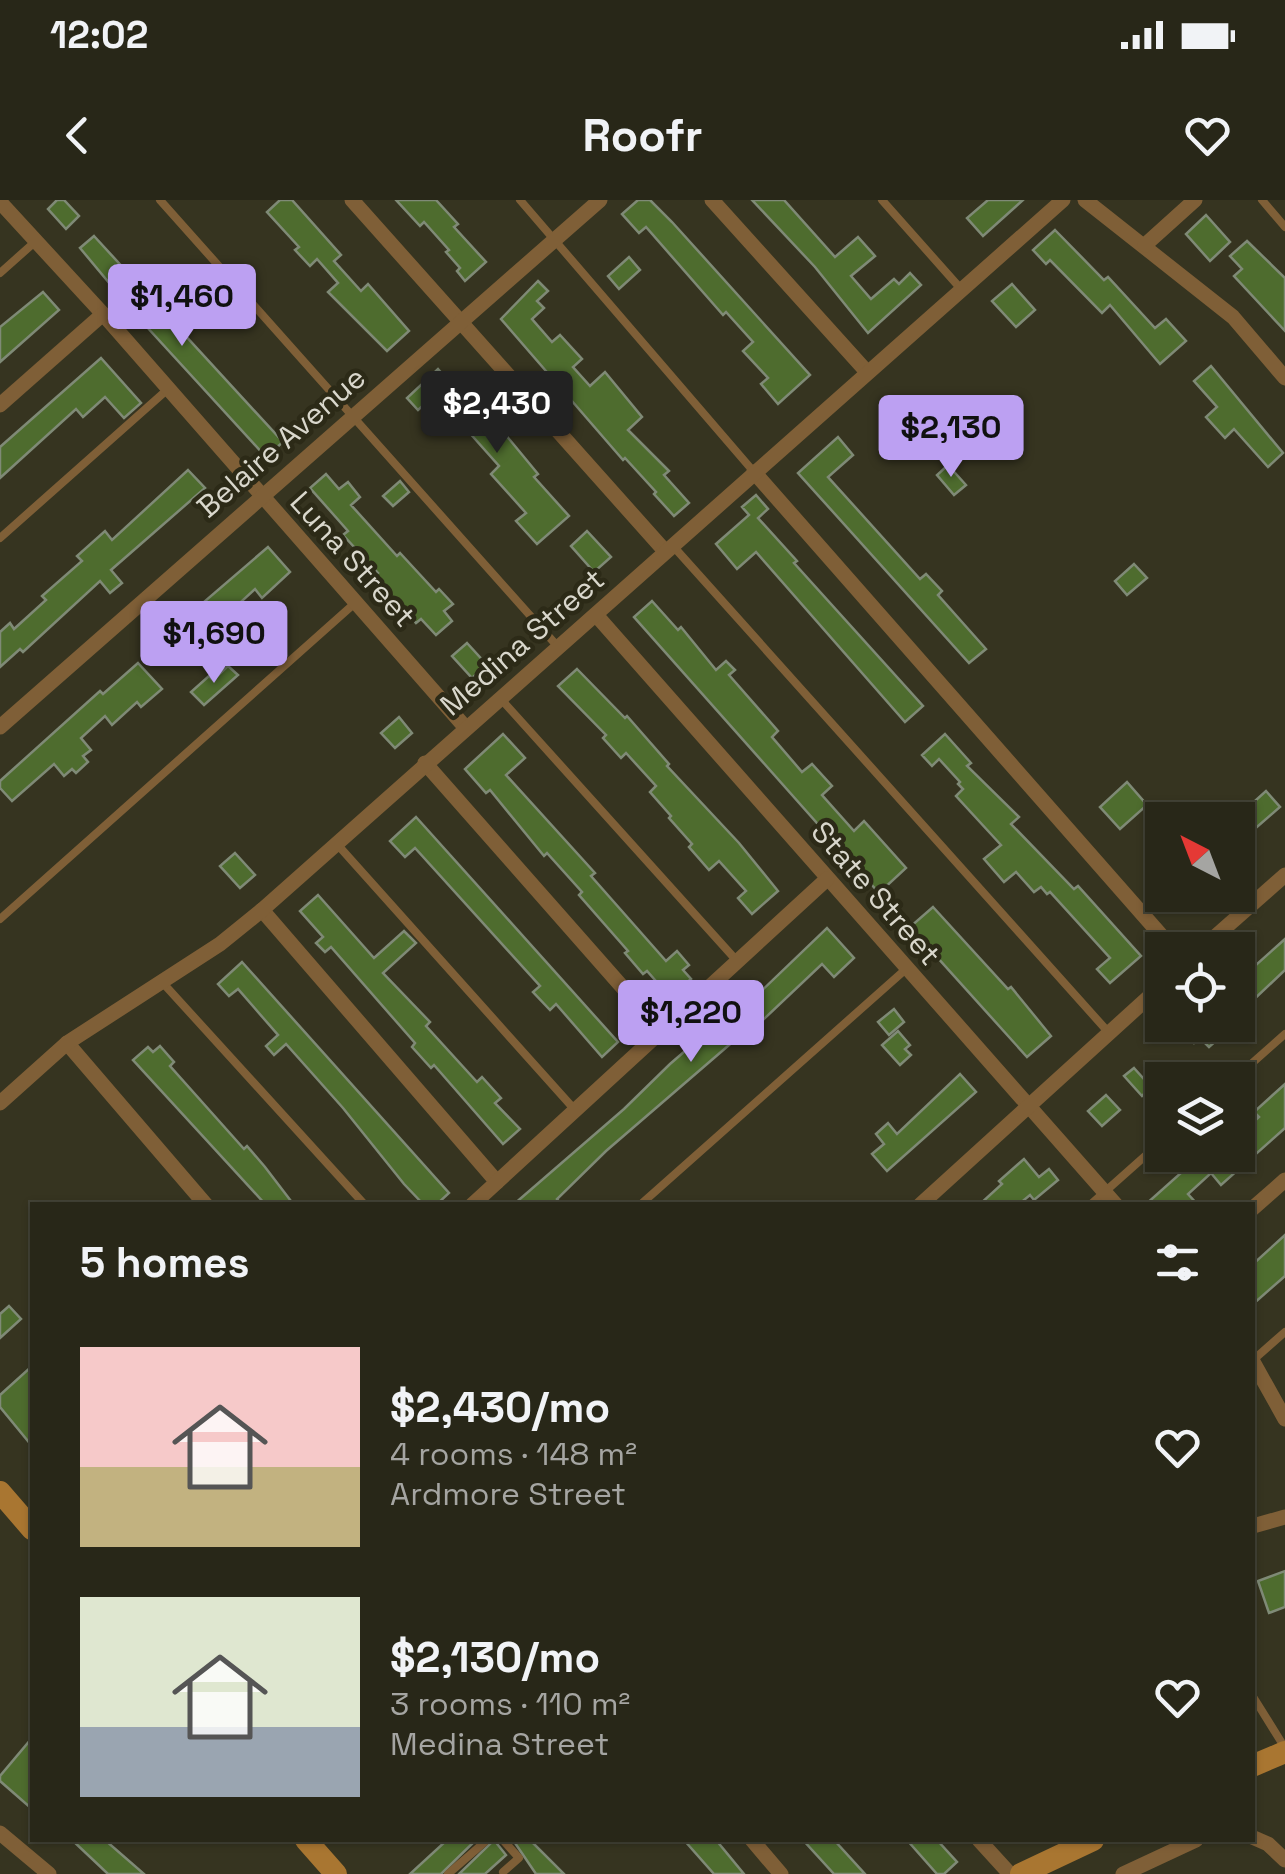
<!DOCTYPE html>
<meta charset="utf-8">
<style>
:root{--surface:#282718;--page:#302f21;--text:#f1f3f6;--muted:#a5a5a2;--line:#444437;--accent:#bca0f2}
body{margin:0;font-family:"Space Grotesk",sans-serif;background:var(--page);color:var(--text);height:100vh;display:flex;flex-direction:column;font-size:38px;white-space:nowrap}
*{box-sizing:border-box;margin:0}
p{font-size:32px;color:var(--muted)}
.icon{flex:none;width:55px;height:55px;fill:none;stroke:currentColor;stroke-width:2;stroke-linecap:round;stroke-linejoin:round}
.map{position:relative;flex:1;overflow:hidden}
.sheet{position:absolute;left:30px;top:1002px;width:1225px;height:640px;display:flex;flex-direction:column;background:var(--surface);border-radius:0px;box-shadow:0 2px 8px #0004,0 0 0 2px var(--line)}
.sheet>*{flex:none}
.needle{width:65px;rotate:318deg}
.buttons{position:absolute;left:1145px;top:602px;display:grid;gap:20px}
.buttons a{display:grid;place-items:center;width:110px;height:110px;border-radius:0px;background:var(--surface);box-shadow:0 2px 8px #0004,0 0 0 2px var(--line);font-size:50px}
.price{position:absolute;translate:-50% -85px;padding:0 22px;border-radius:10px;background:var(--accent);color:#111;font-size:32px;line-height:65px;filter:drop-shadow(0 2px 5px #0008)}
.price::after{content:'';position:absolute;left:50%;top:60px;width:30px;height:22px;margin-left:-15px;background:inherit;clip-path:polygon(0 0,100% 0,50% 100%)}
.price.active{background:#222;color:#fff}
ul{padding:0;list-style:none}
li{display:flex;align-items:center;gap:30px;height:250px;padding:0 50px}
li span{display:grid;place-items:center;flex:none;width:280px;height:200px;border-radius:0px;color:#555}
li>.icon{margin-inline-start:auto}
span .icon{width:120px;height:120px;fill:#fffc;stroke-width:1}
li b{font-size:42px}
h2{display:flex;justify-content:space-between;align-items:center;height:120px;padding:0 50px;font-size:42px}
.status{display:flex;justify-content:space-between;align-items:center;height:70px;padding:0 50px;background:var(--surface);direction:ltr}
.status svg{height:28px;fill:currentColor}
header{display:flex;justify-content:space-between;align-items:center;height:130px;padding:0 50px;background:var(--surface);font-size:45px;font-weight:800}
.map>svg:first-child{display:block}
</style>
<div class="status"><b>12:02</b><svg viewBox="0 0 49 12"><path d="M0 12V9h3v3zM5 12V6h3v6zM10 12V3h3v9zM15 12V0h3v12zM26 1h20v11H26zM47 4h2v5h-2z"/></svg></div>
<header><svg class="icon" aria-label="back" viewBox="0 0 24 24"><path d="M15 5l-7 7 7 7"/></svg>Roofr<svg class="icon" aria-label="heart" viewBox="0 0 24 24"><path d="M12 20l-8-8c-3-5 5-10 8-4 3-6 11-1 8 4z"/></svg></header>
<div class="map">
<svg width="1285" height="1674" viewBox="0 0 1285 1674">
<rect width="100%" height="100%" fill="#363420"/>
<g fill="#4e6c2e" stroke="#7f8a76" stroke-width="2.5">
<path d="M57,0h7l15,16 -13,13 -18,-20z"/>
<path d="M280,0h12l49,55 -7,6 27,30 7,-7 41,47 -22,20 -59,-59 10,-9 -21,-24 -7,7 -15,-16 4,-3 -32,-35z"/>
<path d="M396,0h40l22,24 -4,3 32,35 -21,19 -8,-10 3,-3 -14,-16 3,-2 -25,-28 -4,4z"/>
<path d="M638,0h12l22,22 138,153 -32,29 -17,-20 7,-6 -25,-27 10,-9 -27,-30 -3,3 -77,-88 -7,6 -17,-19z"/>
<path d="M752,0h32l51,57 23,-20 17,19 -24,20 20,23 23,-20 5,5 11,-11 11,12 -53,48 -53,-66z"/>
<path d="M988,0h35l-40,36 -16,-18z"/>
<path d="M1206,15l24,27 -20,19 -24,-27z"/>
<path d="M1055,30l49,50 4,-3 47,51 11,-9 20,22 -26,23 -50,-59 -8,8 -52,-53 -4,4 -13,-14z"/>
<path d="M94,36l189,206 -17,15 -131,-143 -55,-66z"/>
<path d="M1247,41l38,37v53l-51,-55 8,-7 -12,-13z"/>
<path d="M629,57l11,13 -21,19 -11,-13z"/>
<path d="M538,81l10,10 -11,10 7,7 -12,11 20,23 8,-7 22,24 -9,8 17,19 15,-14 37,45 -14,13 41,41 -5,4 25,28 -15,13 -20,-22 2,-2 -31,-34 -2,2 -122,-141z"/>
<path d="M1012,84l23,26 -19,17 -24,-26z"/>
<path d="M43,92l16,18 -59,52v-35z"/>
<path d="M101,158l40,45 -17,15 -19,-21 -22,20 -7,-8 -76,69v-31z"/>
<path d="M1211,166l72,87 -15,14 -34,-38 -9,9 -19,-21 11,-10 -23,-26z"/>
<path d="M438,169l40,45 5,-5 22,25 33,40 -4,3 35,39 -32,28 -21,-23 10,-8 -35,-39 8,-8 -48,-54 -7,7 -16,-18 -10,9 -11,-12z"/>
<path d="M949,204l13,15 -42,38 -12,-14 11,-10 -7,-8 15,-14 7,7z"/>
<path d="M838,237l15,18 -25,22 92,102 6,-5 16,17 -4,4 48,54 -17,14 -171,-190z"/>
<path d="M948,265l18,20 -12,10 -17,-20z"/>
<path d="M188,270l17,18 -94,82 11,13 -12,10 -10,-12 -77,71 -3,-3 -20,18v-35l10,-9 4,6 32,-29 -4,-4 40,-35 -5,-5 28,-25 7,9z"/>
<path d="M326,274l13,15 9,-7 12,15 -9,8 46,51 3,-3 36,39 3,-3 14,15 -9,7 8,10 -16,14 -15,-16 -5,4 -42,-46 4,-4 -35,-38 5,-4 -38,-43z"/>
<path d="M400,281l9,11 -16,14 -10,-10z"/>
<path d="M756,295l12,14 -10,9 39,43 -3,2 129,143 -18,16 -149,-170 -19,17 -21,-25 33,-29 -7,-8z"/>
<path d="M587,331l24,26 -17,15 -23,-26z"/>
<path d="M268,347l22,25 -28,26 -7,-9 -82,75 -18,-20z"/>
<path d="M1134,364l13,14 -20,17 -12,-14z"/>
<path d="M652,401l26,29 3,-3 35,43 10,-9 9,9 -6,5 49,56 -6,6 30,35 10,-8 20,22 -10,9 32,36 10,-10 42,47 -27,25 -245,-276z"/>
<path d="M467,443l20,22 -15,13 -20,-22z"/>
<path d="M138,463l24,26 -21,18 -4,-5 -25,23 -7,-9 -24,22 10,12 -8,6 5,6 -12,11 -4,-4 -8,7 -10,-12 -42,37 -12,-13v-7l100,-90 3,3z"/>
<path d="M228,466l10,9 -34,30 -13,-13 18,-16 4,4z"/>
<path d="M577,469l48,49 2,-2 42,48 -2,2 72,77 39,48 -26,23 -14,-16 8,-7 -27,-30 -10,9 -20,-23 3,-3 -23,-26 2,-2 -21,-24 6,-6 -30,-33 -5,5 -18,-20 3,-3 -48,-49z"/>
<path d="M399,517l13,16 -17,15 -14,-15z"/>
<path d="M503,534l22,24 -19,17 89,98 -4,3 75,85 11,-10 12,14 -6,5 8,9 -21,18 -23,-26 -4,3 -18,-21 3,-2 -49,-56 3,-3 -35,-39 -3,3 -54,-66 -4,3 -21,-24z"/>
<path d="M945,534l26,29 -4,3 52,51 -8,7 63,65 4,-3 63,70 -31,27 -13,-14 13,-11 -60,-66 -3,2 -6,-7 -7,5 -18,-20 -12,10 -20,-23 17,-14 -45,-49 7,-7 -5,-5 2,-2 -21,-23 -7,7 -10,-11z"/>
<path d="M1127,582l20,23 -27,24 -20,-22z"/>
<path d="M1266,591l14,16 -30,26 -14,-15z"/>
<path d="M416,617l202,225 -16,15 -46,-53 -6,6 -17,-18 7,-6 -125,-138 -10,9 -15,-16z"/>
<path d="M235,653l20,22 -15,13 -20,-22z"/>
<path d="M318,695l56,63 30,-27 12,12 -33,30 47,49 -4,4 51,56 5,-5 19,21 -6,5 25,26 -17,15 -69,-79 -3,3 -19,-21 3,-4 -84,-96 -6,5 -9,-9 7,-6 -23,-26z"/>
<path d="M933,707l75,82 3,-2 40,49 -24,21 -117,-130z"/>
<path d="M827,728l27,30 -20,19 -12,-13 -76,72 -3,-3 -137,118 -49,48 5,6h-49l111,-96 46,-45 52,-45 3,3 28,-23z"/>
<path d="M1285,739v31l-36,34 4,4 -15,15v-42z"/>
<path d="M242,762l207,231 -13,12h-12l-20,-21 -61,-76 -57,-64 -12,11 -8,-9 12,-11 -40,-46 -9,7 -11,-12z"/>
<path d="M894,809l10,13 -15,13 -11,-13z"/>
<path d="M1177,825h57l-25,22 -9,-9 -6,5z"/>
<path d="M898,831l12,14 -5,4 6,6 -11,10 -18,-20z"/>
<path d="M160,846l14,16 -4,4 74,83 3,-3 18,21 29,38h-28l-133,-145 15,-13 5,5z"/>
<path d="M1134,868l17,19 -9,9 -18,-20z"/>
<path d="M960,874l16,18 -89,79 -15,-17 12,-10 -8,-10 12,-11 9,11z"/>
<path d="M1285,884v44l-64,57 -10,-12 -23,21 10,11h-53l56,-50h37v-19l21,-19 -5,-5z"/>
<path d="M1106,895l14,15 -18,16 -14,-15z"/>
<path d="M1024,959l15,18 10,-8 9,11 -24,20 -4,-5 -12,10h-39l23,-21 -3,-3z"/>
<path d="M1285,1035v41l-33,29v-40z"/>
<path d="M9,1106l12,13 -21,19v-24z"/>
<path d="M32,1166v80l-32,-39v-12z"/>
<path d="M1285,1371v36l-16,6 -11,-32z"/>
<path d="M32,1538v71l-32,-28v-5z"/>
<path d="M72,1640h33l39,34h-36z"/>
<path d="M447,1640h29l-35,34h-31z"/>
<path d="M494,1640l12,15 -21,19h-26z"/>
<path d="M513,1640h17l34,34h-28z"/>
<path d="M684,1640h32l28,34h-30z"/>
<path d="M803,1640h31l31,34h-31z"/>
<path d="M907,1640h30l20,22 -13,12h-7z"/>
</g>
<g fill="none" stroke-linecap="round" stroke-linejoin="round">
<g stroke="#7f5f37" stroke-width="8">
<path d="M160,0l399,448"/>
<path d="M520,0l234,272"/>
<path d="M882,0l79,89"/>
<path d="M1262,0l23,27"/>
<path d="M0,73l36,-32"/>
<path d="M0,338l168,-149"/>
<path d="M673,346l437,488"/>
<path d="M500,498l237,263"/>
<path d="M336,643l239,267"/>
<path d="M0,719l355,-316"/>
<path d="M162,782l203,223"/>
<path d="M1233,880l52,-46"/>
<path d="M640,1005l266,-236"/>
<path d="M1090,1005l72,-64"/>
<path d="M1252,1161l33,-29"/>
<path d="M1252,1495l33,53"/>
<path d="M503,1640l16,18 -16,14"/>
<path d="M448,1674l39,-34"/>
</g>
<g stroke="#7f5f37" stroke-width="15">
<path d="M352,0l312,350"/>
<path d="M712,0l155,172"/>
<path d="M1085,0l148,117 52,61"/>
<path d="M0,2l103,112 362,413"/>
<path d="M1145,45l50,-45"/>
<path d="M0,205l103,-91"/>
<path d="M754,272l420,478"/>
<path d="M597,416l519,589"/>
<path d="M0,527l600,-527"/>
<path d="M425,563l236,268"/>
<path d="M262,710l235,272"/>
<path d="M1200,750l85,-75"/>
<path d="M67,843l139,162"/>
<path d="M0,903l67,-60 153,-99 42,-34 801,-710"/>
<path d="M472,1005l355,-326"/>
<path d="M920,1005l242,-220"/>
<path d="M1252,1009l33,-29"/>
<path d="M1252,1160l33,59"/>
<path d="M1253,1326l32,-9"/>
<path d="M0,1633l49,41"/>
<path d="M1252,1637l16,7 17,16"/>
<path d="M752,1640l29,34"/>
<path d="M979,1640l31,34"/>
<path d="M1123,1674l73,-34"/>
</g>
<g stroke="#a97631" stroke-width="22">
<path d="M0,1292l32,37"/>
<path d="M1252,1566l33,-14"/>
<path d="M306,1640l30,34"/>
<path d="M1021,1674l72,-34"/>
</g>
</g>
<g text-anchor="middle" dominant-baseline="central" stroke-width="9" stroke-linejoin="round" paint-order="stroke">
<g font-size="30" fill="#d9d7cc" stroke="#2c2a17">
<text transform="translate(281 242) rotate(-41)">Belaire Avenue</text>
<text transform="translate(353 359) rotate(48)">Luna Street</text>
<text transform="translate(522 442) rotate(-41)">Medina Street</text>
<text transform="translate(876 693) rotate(49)">State Street</text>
</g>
</g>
</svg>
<div class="buttons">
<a><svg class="needle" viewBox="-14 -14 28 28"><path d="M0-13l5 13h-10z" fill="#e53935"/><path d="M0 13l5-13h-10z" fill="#a5a5a2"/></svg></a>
<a><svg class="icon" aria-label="locate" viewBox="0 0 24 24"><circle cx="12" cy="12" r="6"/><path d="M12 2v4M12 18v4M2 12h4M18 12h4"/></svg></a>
<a><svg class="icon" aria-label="layers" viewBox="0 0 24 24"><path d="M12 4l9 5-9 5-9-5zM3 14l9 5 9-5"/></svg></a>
</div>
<b class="price" style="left:182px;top:149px">$1,460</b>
<b class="price active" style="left:497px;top:256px">$2,430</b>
<b class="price" style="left:951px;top:280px">$2,130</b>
<b class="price" style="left:214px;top:486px">$1,690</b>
<b class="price" style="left:691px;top:865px">$1,220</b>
<section class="sheet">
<h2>5 homes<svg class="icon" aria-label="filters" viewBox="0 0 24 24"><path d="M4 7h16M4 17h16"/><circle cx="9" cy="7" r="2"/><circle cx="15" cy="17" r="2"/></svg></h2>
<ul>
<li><span style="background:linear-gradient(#f6c9c9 60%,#c2b280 0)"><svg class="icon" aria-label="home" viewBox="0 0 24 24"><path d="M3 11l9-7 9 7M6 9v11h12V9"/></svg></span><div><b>$2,430/mo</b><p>4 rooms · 148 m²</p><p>Ardmore Street</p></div><svg class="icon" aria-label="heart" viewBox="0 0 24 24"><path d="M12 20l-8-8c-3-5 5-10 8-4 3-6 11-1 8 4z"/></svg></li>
<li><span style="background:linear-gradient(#dfe7d0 65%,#9aa5b1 0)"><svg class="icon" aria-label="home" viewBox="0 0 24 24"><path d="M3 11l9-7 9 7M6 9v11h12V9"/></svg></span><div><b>$2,130/mo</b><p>3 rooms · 110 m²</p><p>Medina Street</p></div><svg class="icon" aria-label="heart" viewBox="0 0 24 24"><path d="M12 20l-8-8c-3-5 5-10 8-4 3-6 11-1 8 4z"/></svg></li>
</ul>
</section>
</div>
